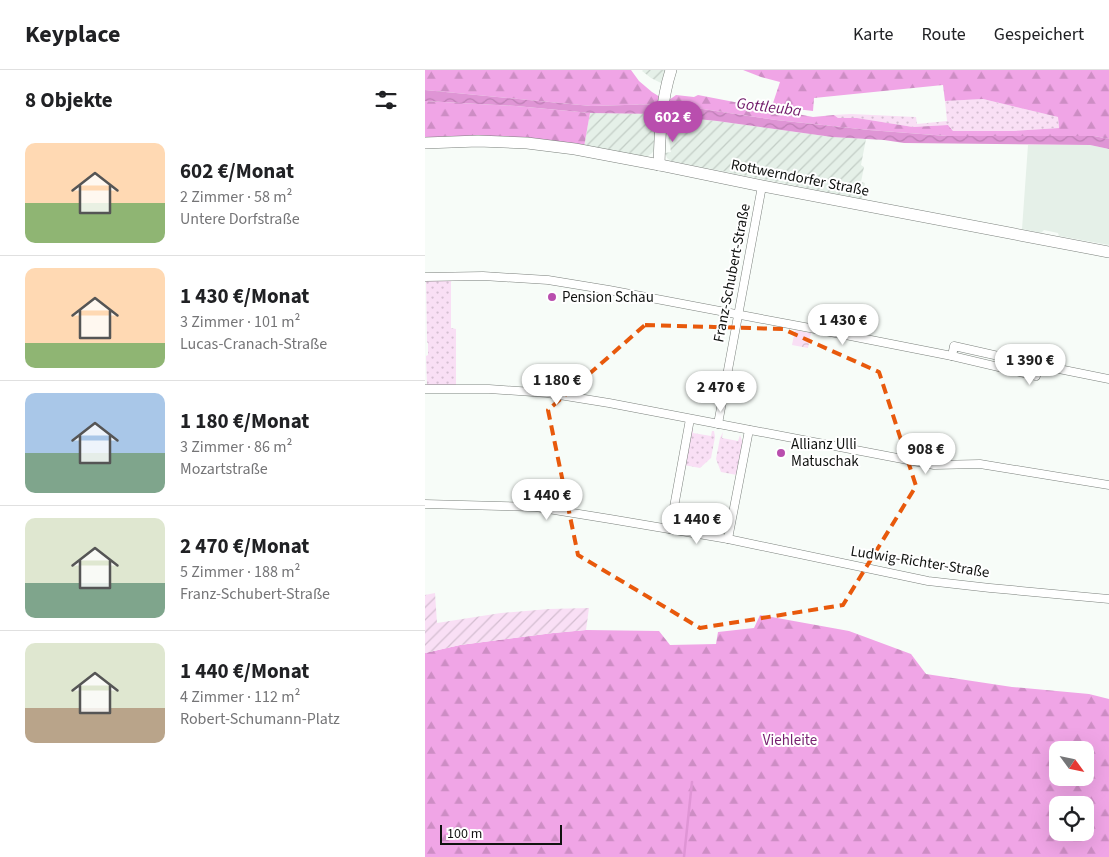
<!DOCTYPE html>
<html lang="de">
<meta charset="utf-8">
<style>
:root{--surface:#fff;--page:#f6f6f6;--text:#202124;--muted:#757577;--line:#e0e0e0;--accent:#b94eae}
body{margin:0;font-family:"Source Sans 3",sans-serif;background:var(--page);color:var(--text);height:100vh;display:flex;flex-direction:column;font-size:19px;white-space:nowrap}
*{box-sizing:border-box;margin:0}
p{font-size:16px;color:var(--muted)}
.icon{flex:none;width:28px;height:28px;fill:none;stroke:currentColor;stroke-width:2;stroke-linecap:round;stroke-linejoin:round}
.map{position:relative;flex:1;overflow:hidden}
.panel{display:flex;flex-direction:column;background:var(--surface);width:425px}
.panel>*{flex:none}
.needle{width:32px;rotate:123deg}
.tools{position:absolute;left:624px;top:671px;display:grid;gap:10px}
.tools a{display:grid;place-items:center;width:45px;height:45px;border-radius:10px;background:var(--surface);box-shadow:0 5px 20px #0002;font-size:25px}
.scale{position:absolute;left:15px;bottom:12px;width:122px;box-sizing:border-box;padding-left:5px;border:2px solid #101210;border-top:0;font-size:14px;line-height:18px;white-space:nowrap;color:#101210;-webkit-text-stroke:4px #fff;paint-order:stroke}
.price{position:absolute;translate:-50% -42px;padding:0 11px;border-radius:18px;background:#fff;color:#222;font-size:16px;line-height:32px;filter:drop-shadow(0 1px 2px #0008)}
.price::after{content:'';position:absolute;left:50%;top:30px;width:15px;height:11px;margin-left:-8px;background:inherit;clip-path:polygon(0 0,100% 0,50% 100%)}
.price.active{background:var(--accent);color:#fff}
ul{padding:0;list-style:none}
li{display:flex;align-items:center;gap:15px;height:125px;padding:0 25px}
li+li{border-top:1px solid var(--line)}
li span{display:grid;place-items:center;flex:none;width:140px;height:100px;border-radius:10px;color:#555}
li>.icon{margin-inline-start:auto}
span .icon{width:60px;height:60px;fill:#fffc;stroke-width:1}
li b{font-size:21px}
h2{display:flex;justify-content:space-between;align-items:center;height:60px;padding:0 25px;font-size:21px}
header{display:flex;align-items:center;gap:30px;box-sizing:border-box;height:70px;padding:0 25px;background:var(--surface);border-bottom:1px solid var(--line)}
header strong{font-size:24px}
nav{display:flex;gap:28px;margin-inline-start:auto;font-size:18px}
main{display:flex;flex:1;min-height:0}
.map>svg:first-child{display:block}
</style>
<header>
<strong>Keyplace</strong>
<nav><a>Karte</a><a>Route</a><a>Gespeichert</a></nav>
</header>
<main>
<section class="panel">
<h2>8 Objekte<svg class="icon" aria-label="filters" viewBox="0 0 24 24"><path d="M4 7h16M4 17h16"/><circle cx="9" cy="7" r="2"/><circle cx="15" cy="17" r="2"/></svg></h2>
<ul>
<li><span style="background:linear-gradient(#ffd9b3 60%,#8fb573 0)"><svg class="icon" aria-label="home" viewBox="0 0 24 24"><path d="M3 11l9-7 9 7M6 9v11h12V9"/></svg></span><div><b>602 €/Monat</b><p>2 Zimmer · 58 m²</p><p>Untere Dorfstraße</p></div></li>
<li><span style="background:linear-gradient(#ffd9b3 75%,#8fb573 0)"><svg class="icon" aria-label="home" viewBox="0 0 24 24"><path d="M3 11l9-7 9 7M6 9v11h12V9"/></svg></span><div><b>1 430 €/Monat</b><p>3 Zimmer · 101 m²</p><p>Lucas-Cranach-Straße</p></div></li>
<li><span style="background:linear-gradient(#a9c7e8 60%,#7fa58c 0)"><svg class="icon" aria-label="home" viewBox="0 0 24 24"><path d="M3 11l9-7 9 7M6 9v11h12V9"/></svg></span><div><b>1 180 €/Monat</b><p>3 Zimmer · 86 m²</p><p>Mozartstraße</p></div></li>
<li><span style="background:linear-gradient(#dfe7d0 65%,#7fa58c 0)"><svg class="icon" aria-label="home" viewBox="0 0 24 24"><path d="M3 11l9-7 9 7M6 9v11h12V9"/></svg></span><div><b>2 470 €/Monat</b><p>5 Zimmer · 188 m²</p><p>Franz-Schubert-Straße</p></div></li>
<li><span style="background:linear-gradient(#dfe7d0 65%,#b9a48a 0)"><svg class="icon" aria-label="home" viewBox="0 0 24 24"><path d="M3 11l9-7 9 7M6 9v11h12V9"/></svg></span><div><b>1 440 €/Monat</b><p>4 Zimmer · 112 m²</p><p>Robert-Schumann-Platz</p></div></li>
</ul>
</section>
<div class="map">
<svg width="684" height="787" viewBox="0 0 684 787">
<defs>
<pattern id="industrial-furrows" width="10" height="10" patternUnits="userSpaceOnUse" patternTransform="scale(1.25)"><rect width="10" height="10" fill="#e5f0e8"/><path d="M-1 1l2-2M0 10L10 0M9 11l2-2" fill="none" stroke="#c3cdc6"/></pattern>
<pattern id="grass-dots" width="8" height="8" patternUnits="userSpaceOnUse" patternTransform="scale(1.25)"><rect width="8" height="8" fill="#f9dff5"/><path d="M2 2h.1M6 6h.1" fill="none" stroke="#d4bed1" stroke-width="1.8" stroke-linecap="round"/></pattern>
<pattern id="forest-firs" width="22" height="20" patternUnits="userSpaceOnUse" patternTransform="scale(1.25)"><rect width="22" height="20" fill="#f0a5e6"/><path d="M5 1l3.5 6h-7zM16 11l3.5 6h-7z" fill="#cd8dc4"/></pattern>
<pattern id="park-crowns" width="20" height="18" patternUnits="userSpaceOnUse" patternTransform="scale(1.25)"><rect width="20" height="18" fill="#f9dff5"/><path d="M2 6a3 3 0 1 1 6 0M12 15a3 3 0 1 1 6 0" fill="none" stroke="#d4bed1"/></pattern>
<pattern id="garden-furrows" width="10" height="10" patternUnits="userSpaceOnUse" patternTransform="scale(1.25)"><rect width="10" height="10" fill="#f9dff5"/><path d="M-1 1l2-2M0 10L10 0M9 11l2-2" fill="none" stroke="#d4bed1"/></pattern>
<pattern id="water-waves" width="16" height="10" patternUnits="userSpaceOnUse" patternTransform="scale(1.25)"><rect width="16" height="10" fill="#df95d5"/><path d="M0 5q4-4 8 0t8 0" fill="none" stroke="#be7fb6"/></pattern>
</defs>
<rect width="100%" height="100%" fill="#f7fcf8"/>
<path fill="#e5f0e8" d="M603,75h62l19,4v96l-50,-9 -1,-3 -14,-3 -3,3 -19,-4z"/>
<g fill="url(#industrial-furrows)">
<path d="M218,0h22l-4,13 -10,-5 -9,-7z"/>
<path d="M165,43l68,1 -2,33 -4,6 -4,3 -7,1 -57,-10z"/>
<path d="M242,46l50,5 115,16 34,2 -5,26 3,2 -3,15 4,1 -3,16 -191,-38 -4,-3 -2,-5 6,-1 -3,-18 -3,-1z"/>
</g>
<g fill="url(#grass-dots)">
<path d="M558,29l75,18 1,11 -45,3h-61l-5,-6 -35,2 -56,-9h-19l-4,-3 17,-1 65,3 1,7 30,-3 -2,-20z"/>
<path d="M1,209h25v49l5,1v57h-29l-1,-30 2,-1v-12l-1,-1z"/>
<path d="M268,357v6l18,3 1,-5h2l1,6 -4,21 -11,10 -16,-3 5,-30z"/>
<path d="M298,362l-1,6 16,3 2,-6 3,9 -6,31 -16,-3 -5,-13 4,-21z"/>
</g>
<g fill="url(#forest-firs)" fill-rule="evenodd">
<path d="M0,0h206l8,11 13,11 8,5 -1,7 -68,2 -166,-16z"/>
<path d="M318,0h366v69l-15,-3h-147l-78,-6 -93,-10 -107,-16v-4l7,-5 18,2 4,-2 115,22 21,-2 4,3h19l56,9 35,-2 5,6h61l45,-3 -1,-11 -75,-18 -38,2 -2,-16 -129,13 -1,13 -41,-5 8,-24 -19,-5z"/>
<path d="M0,31l91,5 74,7 -6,34 -159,-8z"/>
<path d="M335,545l89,16 62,23 15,20 86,13 77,7 20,5v158h-684v-204l35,-8 93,-12 33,-3 73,1 11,14 46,-1 2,-12 36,-4zM632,680h28v28h-28zM632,735h28v27h-28z"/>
</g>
<path fill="url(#park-crowns)" d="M370,260l16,3 -3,15 -16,-3z"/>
<path fill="url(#garden-furrows)" d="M10,523l2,30 64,-10 48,-4 40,-1 -3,22 -33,3 -93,12 -35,8v-58z"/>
<g fill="url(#water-waves)">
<path d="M0,20l166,16 68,-2 -1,10 -68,-1 -74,-7 -91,-5z"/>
<path d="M244,34l107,16 93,10 78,6h147l15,3v10l-19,-4 -186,-2 -20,-3 -52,-3 -115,-16 -50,-5z"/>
</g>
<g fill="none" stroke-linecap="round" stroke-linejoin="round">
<path stroke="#df95d5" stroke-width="2.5" d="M259,787l8,-75"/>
<defs>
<g id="street">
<path d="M0,207l58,-1 65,4 61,10 206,39 137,27 84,20 3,-11 70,14"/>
<path d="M527,286l2,-10 85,19"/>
<path d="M0,319h64l58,4 62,10 325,62 46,-1 129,21"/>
<path d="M293,354l44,-238"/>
<path d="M0,434l111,3 74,12 118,20 200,42 62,7 119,11"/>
<path d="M245,459l20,-110"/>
<path d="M303,469l21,-109"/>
</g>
<g id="secondary">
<path d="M0,73l53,-2 49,2 48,6 90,17 97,20 347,66"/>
<path d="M234,95c1,-32 2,-64 12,-95"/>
</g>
</defs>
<use href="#street" stroke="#7b807c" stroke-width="9"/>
<use href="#secondary" stroke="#7b807c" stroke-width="12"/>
<use href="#street" stroke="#fff" stroke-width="8"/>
<use href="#secondary" stroke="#fff" stroke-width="11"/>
</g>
<path fill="none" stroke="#e8590c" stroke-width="4" stroke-dasharray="10 6" stroke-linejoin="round" d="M220,255l138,4 96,43 37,114 -73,119 -143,23 -122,-73 -30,-145z"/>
<g fill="#b94eae" stroke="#fff" stroke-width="2">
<circle cx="127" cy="227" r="5"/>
<circle cx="356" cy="383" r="5"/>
</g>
<g text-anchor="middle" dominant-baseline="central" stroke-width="4" stroke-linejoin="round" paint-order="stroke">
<g font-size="15" fill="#101210" stroke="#fff">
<text transform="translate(375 108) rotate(11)">Rottwerndorfer Straße</text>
<text transform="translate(307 203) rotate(-79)">Franz-Schubert-Straße</text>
<text transform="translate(495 492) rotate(9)">Ludwig-Richter-Straße</text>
</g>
<g font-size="15" fill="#101210" stroke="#fff" text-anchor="start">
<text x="137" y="227">Pension Schau</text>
<text x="366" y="374">Allianz Ulli<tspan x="366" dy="17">Matuschak</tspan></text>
</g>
<g font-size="15" fill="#761f6f" stroke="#fff">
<text x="365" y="670">Viehleite</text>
</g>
<g font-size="16" font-style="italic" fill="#701969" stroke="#fff">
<text transform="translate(344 37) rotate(7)">Gottleuba</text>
</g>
</g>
</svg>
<div class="tools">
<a><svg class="needle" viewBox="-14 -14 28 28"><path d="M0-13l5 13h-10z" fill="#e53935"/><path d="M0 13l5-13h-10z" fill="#757577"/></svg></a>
<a><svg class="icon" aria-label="locate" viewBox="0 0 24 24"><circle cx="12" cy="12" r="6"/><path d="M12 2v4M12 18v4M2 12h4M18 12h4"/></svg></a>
</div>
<div class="scale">100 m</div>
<b class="price active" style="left:248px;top:73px">602 €</b>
<b class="price" style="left:418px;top:276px">1 430 €</b>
<b class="price" style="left:605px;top:316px">1 390 €</b>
<b class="price" style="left:132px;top:336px">1 180 €</b>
<b class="price" style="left:296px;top:343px">2 470 €</b>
<b class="price" style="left:501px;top:405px">908 €</b>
<b class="price" style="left:122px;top:451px">1 440 €</b>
<b class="price" style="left:272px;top:475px">1 440 €</b>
</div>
</main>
